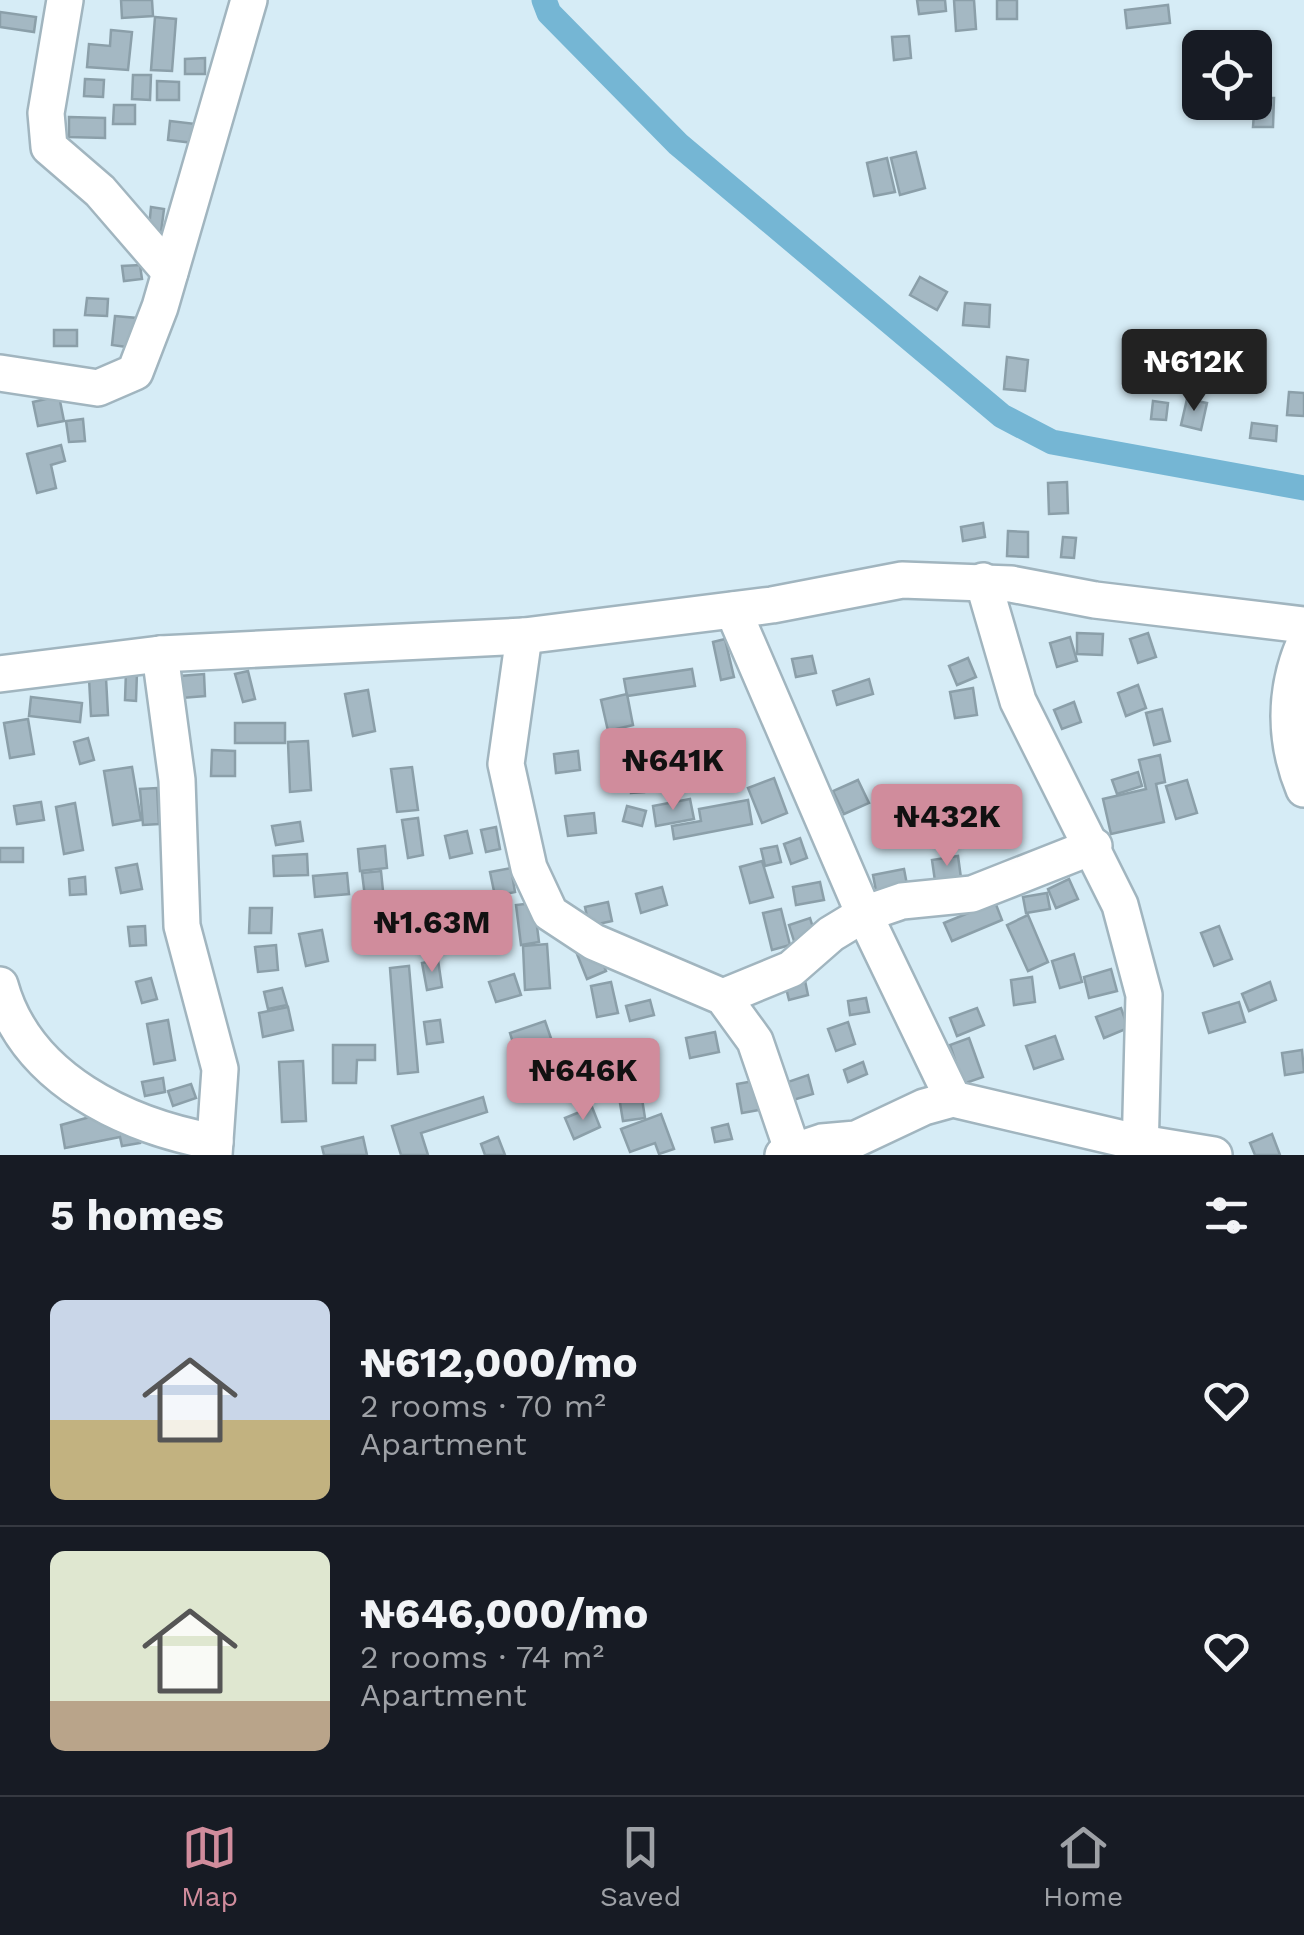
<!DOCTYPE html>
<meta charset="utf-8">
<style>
:root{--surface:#171b24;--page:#20242c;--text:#f1f3f6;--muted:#9ea1a6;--line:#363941;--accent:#d08c9c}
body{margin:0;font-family:"Work Sans",sans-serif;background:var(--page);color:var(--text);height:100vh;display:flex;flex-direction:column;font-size:38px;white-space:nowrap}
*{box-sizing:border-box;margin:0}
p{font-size:32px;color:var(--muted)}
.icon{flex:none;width:55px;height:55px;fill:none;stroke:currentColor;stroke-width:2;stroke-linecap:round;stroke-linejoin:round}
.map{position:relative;height:1155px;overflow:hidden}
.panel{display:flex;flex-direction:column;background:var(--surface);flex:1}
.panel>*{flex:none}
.buttons{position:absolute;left:1182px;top:30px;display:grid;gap:20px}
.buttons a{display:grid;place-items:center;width:90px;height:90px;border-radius:15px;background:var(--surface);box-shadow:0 2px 8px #0004;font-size:50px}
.price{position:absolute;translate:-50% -85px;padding:0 22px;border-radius:10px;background:var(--accent);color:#111;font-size:32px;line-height:65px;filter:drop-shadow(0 2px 5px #0008)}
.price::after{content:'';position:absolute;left:50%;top:60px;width:30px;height:22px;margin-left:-15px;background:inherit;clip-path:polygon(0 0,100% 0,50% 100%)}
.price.current{background:#222;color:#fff}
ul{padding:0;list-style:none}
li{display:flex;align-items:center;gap:30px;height:250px;padding:0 50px}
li+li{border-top:2px solid var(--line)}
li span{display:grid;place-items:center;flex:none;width:280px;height:200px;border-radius:15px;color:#555}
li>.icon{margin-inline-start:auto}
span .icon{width:120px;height:120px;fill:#fffc;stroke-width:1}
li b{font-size:42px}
h2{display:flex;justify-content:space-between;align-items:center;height:120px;padding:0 50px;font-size:42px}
.menu{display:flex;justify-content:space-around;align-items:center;height:140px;border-top:2px solid var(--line);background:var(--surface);font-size:28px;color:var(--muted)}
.menu a{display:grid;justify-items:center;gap:5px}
.menu .current{color:var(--accent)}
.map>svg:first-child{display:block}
</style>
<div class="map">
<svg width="1304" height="1155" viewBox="0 0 1304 1155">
<rect width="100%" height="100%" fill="#d6ecf6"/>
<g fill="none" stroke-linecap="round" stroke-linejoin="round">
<path stroke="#75b6d4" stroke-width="25" d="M544,0l5,13 129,131 324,272 50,26 252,46"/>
</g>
<g fill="#a4b8c3" stroke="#8b9fa9" stroke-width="2.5">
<path d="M121,0h31l1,16 -31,2z"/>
<path d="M917,0h28l1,11 -27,3z"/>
<path d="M954,0h20l2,29 -20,2z"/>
<rect x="997" y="0" width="20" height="19"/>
<path d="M1168,5l2,18 -43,5 -2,-18z"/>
<path d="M0,12l36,5 -2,15 -34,-5z"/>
<path d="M155,17l21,2 -4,52 -21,-1z"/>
<path d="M111,30l21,2 -4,38 -41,-3 2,-23 21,2z"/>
<path d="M909,36l2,22 -17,2 -2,-23z"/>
<path d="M205,58v16h-20v-15z"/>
<path d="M133,75h18l-1,25 -18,-1z"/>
<path d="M85,79l19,1 -1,17 -19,-1z"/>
<path d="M157,81l22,1v18h-22z"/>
<path d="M1255,98h19l-1,29h-20z"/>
<path d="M114,105h21v19h-22z"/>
<path d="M69,117l36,1v20l-36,-1z"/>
<path d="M170,121l26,3 -2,19 -26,-3z"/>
<path d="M916,152l9,36 -25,7 -9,-37z"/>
<path d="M887,158l8,34 -21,4 -7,-33z"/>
<path d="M151,207l13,2 -4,31 -12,-1z"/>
<path d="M140,265l2,14 -18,2 -2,-15z"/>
<path d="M920,277l27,15 -10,18 -27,-15z"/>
<path d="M87,298l21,1 -1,17 -22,-1z"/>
<path d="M965,303l25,2 -1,22 -26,-2z"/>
<path d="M115,316l22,2 -3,30 -22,-3z"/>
<rect x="54" y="330" width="23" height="16"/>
<path d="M1007,357l21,3 -3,31 -21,-2z"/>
<path d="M1289,392l15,1v23l-17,-1z"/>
<path d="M59,396l5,25 -26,5 -5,-24z"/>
<path d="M1187,399l20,4 -6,27 -20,-5z"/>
<path d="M1153,401l15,2 -2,17 -15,-1z"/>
<path d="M83,419l2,22 -16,1 -3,-21z"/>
<path d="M1252,423l25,3 -1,15 -26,-3z"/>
<path d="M61,445l4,16 -14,4 5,23 -19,5 -10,-39z"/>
<path d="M1067,482l1,31 -19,1 -1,-31z"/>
<path d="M983,523l2,14 -22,4 -2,-14z"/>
<path d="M1008,531l20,1v25l-21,-1z"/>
<path d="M1063,537l13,1 -2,20 -13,-1z"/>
<path d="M1077,633l26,1 -1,21 -25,-1z"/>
<path d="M1148,633l8,24 -18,6 -8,-24z"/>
<path d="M1070,637l7,24 -20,6 -7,-24z"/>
<path d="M725,639l9,38 -13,3 -8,-38z"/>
<path d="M812,656l4,17 -20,4 -4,-18z"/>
<path d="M968,658l8,19 -19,8 -8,-19z"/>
<path d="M692,669l3,17 -68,10 -3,-17z"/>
<path d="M126,671l11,1 -1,29 -11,-1z"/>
<path d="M248,671l7,28 -12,3 -8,-28z"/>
<path d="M204,674l1,22 -23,2 -2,-22z"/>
<path d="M89,678h17l2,37 -17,1z"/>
<path d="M869,679l4,15 -36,11 -4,-14z"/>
<path d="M1138,685l8,23 -20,8 -8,-23z"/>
<path d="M973,688l4,27 -22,3 -5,-26z"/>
<path d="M368,690l7,41 -22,5 -8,-42z"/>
<path d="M627,694l6,31 -25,6 -7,-31z"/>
<path d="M31,697l51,6 -2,19 -51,-6z"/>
<path d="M1074,702l7,20 -19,7 -8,-19z"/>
<path d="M1162,709l8,32 -16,4 -8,-32z"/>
<path d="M28,719l6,35 -24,4 -6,-35z"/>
<rect x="235" y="723" width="50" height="20"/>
<path d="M664,733l1,13 -25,2 4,44 -13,1 -2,-26 -18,1 -2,-30z"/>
<path d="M88,738l6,22 -14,4 -6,-22z"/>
<path d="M308,741l3,49 -21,2 -2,-50z"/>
<path d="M212,750l23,1v25h-24z"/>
<path d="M578,751l2,19 -24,3 -2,-19z"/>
<path d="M1160,755l5,27 -9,2 8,38 -53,12 -8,-35 43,-10 -7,-29z"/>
<path d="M132,767l9,53 -28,5 -9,-54z"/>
<path d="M412,767l6,43 -21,2 -6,-43z"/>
<path d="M1138,772l4,14 -25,8 -5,-14z"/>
<path d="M774,778l13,35 -25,10 -14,-35z"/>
<path d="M858,780l11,23 -25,11 -11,-23z"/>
<path d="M1187,780l10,33 -21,6 -10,-33z"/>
<path d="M157,788l2,36 -16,1 -3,-36z"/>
<path d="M690,799l4,20 -38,7 -3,-20z"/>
<path d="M748,800l4,24 -78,15 -2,-13 29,-5 -2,-12z"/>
<path d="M41,802l3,18 -27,4 -3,-18z"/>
<path d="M954,802l4,24 -13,2 -4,-24z"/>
<path d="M75,803l8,47 -19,4 -8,-47z"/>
<path d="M627,806l19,5 -4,15 -19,-5z"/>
<path d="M594,813l2,20 -28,3 -3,-20z"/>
<path d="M418,818l5,37 -15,3 -6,-38z"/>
<path d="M300,822l3,19 -27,4 -4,-19z"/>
<path d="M496,827l4,22 -14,3 -5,-22z"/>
<path d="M467,831l5,22 -22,5 -5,-22z"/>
<path d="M800,838l7,20 -16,6 -7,-20z"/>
<path d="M385,846l2,22 -27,3 -2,-22z"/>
<path d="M777,846l4,16 -16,4 -4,-17z"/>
<rect x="0" y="848" width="23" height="14"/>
<path d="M307,854l1,21 -34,1 -1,-20z"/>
<path d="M958,856l3,22 -26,3 -3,-21z"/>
<path d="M762,861l11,36 -23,6 -10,-36z"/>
<path d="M137,864l5,25 -21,4 -5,-25z"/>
<path d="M511,868l4,24 -20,4 -5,-24z"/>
<path d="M904,869l4,21 -31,6 -4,-21z"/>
<path d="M381,871l4,40 -18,2 -5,-40z"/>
<path d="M347,873l2,21 -34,3 -2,-21z"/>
<path d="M85,877l1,17 -16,1 -1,-16z"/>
<path d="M1069,879l9,20 -22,9 -8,-19z"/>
<path d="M820,882l4,18 -28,5 -3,-18z"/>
<path d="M662,887l5,18 -26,8 -5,-19z"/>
<path d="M1047,893l3,16 -24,4 -3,-16z"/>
<path d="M608,902l4,19 -23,5 -4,-19z"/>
<path d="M995,902l7,18 -50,21 -8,-18z"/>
<path d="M534,903l5,39 -18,3 -5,-40z"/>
<path d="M250,908h22l-1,25h-22z"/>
<path d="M781,909l9,36 -18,5 -9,-37z"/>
<path d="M1028,915l20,47 -20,9 -21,-46z"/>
<path d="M810,918l5,16 -21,7 -5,-16z"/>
<path d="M145,926l1,19 -16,1 -2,-19z"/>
<path d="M1219,926l13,33 -18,7 -13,-33z"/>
<path d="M322,930l6,31 -22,5 -7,-32z"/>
<path d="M592,936l14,35 -19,8 -14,-35z"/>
<path d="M547,944l3,44 -25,2 -2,-44z"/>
<path d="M276,945l2,25 -20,2 -3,-25z"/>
<path d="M1074,954l8,28 -22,6 -8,-27z"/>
<path d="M438,960l4,27 -15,3 -5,-27z"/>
<path d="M409,966l9,106 -20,2 -8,-106z"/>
<path d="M1111,969l6,22 -28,7 -5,-21z"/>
<path d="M803,971l5,24 -19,5 -6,-24z"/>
<path d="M514,974l7,21 -25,7 -7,-20z"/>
<path d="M1032,977l3,25 -21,3 -3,-25z"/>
<path d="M151,978l6,21 -15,4 -6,-21z"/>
<path d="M611,982l7,31 -21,4 -6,-31z"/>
<path d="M1270,982l6,18 -27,11 -7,-17z"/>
<path d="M282,988l5,17 -19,4 -4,-17z"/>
<path d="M866,998l3,14 -19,3 -2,-14z"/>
<path d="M650,1000l4,15 -24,6 -4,-15z"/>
<path d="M1239,1002l6,20 -36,11 -6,-20z"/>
<path d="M288,1007l5,23 -30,7 -4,-24z"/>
<path d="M977,1008l7,17 -27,11 -7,-18z"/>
<path d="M1121,1008l7,20 -24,10 -8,-21z"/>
<path d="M168,1020l7,40 -21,4 -7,-40z"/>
<path d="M440,1020l3,22 -16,2 -3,-22z"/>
<path d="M545,1021l9,26 -36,12 -8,-26z"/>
<path d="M848,1022l7,22 -19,7 -8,-22z"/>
<path d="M715,1032l4,20 -29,6 -4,-20z"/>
<path d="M1055,1036l8,23 -29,10 -8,-23z"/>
<path d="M969,1038l14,39 -20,7 -13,-39z"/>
<path d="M333,1045h42v15h-18l-1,23h-23z"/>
<path d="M1302,1050l2,22 -19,3 -3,-22z"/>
<path d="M570,1051l14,42 -27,8 -13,-41z"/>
<path d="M636,1060l9,58 -22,3 -6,-36 -32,5 -3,-22z"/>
<path d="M303,1061l3,60 -24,1 -3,-60z"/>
<path d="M863,1062l4,12 -19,8 -4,-12z"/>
<path d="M808,1075l5,19 -23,7 -5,-18z"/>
<path d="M163,1078l2,14 -20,4 -3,-14z"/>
<path d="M754,1081l5,29 -17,3 -5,-29z"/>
<path d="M191,1084l5,14 -23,8 -5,-15z"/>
<path d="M483,1097l4,15 -66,21 7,22h-27l-9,-29z"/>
<path d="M133,1105l7,38 -18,3 -2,-9 -55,11 -4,-23z"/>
<path d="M592,1107l8,20 -26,12 -9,-21z"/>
<path d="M661,1114l13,35 -15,5 -4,-11 -25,9 -9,-23z"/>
<path d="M728,1124l4,15 -17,3 -3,-14z"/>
<path d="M1272,1134l8,21h-25l-5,-12z"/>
<path d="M363,1137l4,18h-43l-2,-8z"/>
<path d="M498,1137l7,18h-20l-4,-11z"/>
</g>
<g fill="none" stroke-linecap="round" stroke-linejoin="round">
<defs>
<g id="minor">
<path d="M65,0l-19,113 3,34 51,44 70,81"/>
<path d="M0,373l98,15 37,-16 25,-65 89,-307"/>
<path d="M983,581l35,120 102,204 24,90 -4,160"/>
<path d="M733,610l131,304 89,185"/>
<path d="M524,636l-18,128 23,104 21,45 44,29 129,55 32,44 38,111"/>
<path d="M1304,644c-20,47 -20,97 0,145"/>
<path d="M160,654l17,126 5,146 38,143 -6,86"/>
<path d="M0,674l160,-20 364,-18 248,-31 130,-25 109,4 84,16 209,25"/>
<path d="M0,985c26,95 127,141 215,157"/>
<path d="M723,997l68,-28 40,-35 33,-20 38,-13 70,-7 122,-48"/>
<path d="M783,1155l39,-13 34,-3 68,-32 29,-8 188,44 73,12"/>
</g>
</defs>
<use href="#minor" stroke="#a1b5bf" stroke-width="40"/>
<use href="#minor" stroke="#fff" stroke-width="35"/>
</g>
</svg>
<div class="buttons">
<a><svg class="icon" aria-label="locate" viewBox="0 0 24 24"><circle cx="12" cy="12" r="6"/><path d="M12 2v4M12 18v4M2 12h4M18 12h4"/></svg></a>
</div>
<b class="price current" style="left:1194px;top:414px">₦612K</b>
<b class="price" style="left:673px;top:813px">₦641K</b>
<b class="price" style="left:947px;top:869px">₦432K</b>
<b class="price" style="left:432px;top:975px">₦1.63M</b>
<b class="price" style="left:583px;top:1123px">₦646K</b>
</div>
<section class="panel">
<h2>5 homes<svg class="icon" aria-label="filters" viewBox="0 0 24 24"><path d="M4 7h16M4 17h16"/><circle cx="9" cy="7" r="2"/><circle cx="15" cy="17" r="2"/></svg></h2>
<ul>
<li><span style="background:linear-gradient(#c9d6e8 60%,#c2b280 0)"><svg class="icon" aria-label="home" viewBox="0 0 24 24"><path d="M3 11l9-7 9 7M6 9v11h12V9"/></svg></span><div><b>₦612,000/mo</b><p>2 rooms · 70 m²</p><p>Apartment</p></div><svg class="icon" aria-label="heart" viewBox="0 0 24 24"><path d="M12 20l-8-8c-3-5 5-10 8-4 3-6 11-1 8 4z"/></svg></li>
<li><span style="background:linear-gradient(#dfe7d0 75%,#b9a48a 0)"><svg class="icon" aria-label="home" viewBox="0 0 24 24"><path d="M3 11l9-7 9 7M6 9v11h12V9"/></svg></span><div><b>₦646,000/mo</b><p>2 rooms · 74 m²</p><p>Apartment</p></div><svg class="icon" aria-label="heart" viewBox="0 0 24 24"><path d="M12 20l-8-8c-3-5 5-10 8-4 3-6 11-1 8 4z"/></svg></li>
</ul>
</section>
<nav class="menu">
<a class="current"><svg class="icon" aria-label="map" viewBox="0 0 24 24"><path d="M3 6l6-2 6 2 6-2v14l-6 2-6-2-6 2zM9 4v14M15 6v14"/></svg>Map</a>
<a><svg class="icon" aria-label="saved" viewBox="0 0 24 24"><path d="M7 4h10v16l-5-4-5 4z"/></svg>Saved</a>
<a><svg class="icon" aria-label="home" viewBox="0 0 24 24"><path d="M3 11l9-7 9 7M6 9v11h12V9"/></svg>Home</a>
</nav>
